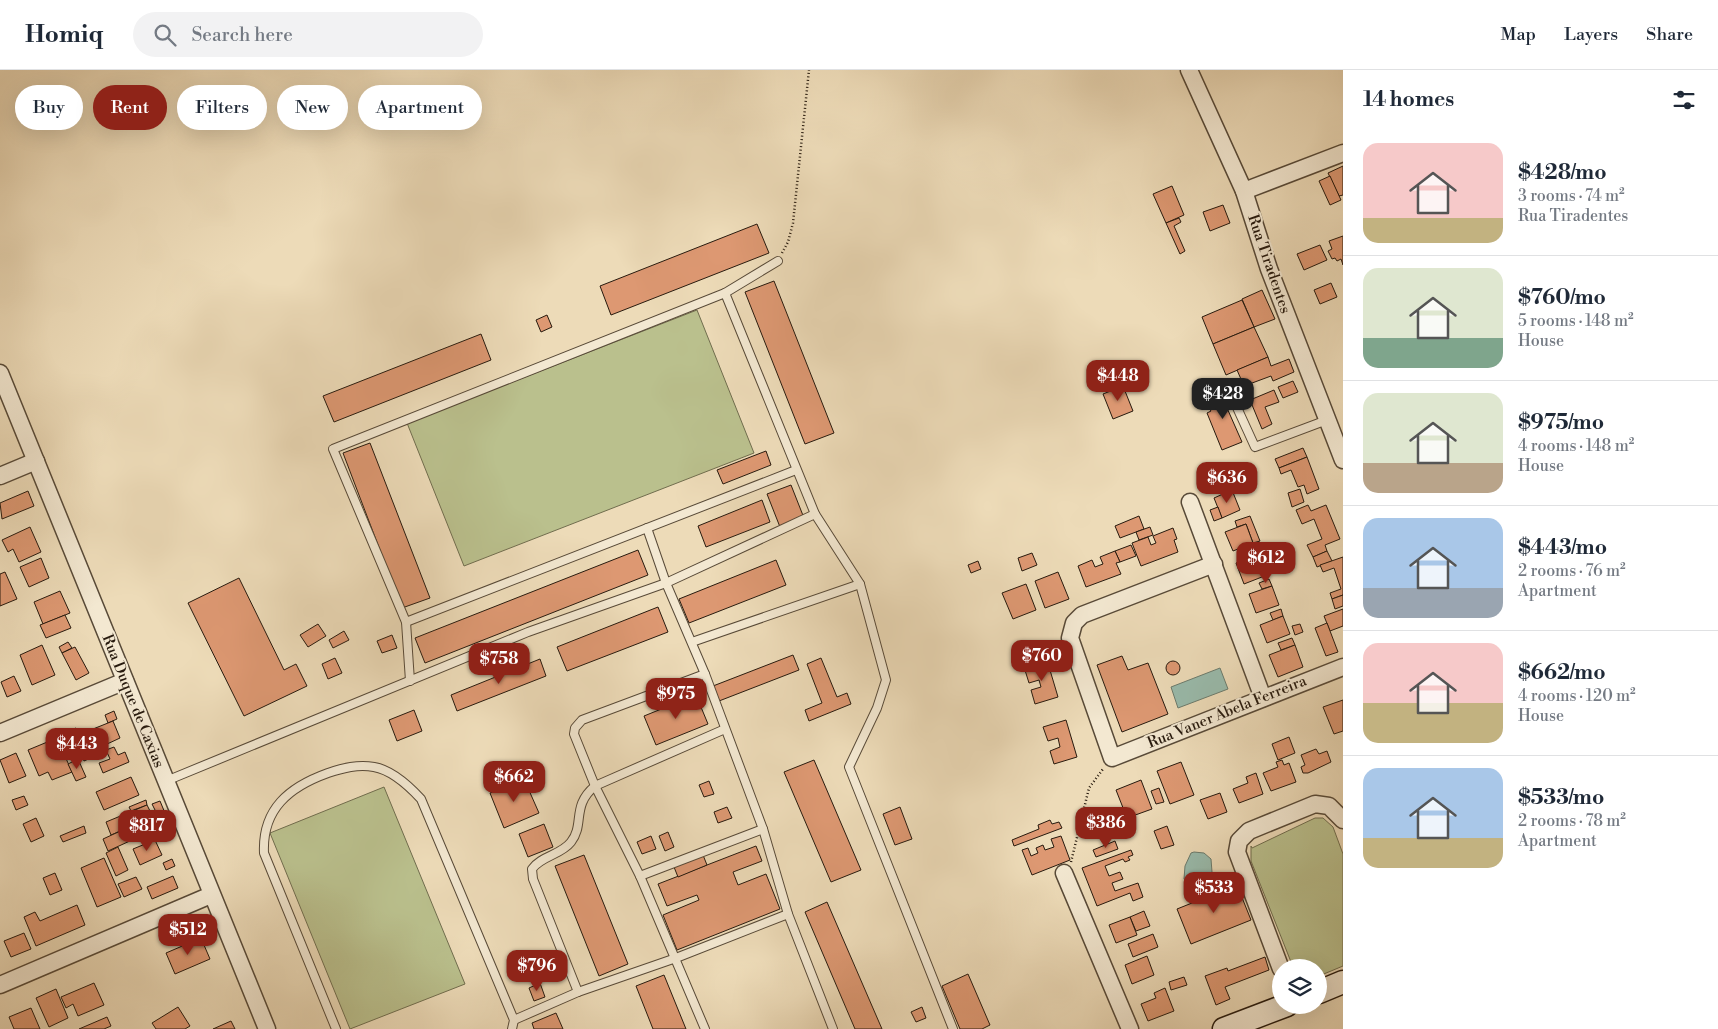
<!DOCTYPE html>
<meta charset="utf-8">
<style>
:root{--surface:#fff;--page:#f2f2f3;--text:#1f2937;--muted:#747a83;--line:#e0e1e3;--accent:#8f2418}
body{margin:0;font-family:"Libre Bodoni",serif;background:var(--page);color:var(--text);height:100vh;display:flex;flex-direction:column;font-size:19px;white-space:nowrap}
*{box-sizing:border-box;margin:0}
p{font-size:16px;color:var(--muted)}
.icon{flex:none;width:28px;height:28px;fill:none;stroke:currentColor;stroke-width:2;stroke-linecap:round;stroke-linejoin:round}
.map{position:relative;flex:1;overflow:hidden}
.side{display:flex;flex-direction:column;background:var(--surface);width:375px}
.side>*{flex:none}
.banner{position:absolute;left:15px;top:15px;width:475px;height:45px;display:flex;gap:10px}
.buttons{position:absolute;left:1272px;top:889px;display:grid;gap:10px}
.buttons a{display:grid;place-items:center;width:55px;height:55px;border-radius:50%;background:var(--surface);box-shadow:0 5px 20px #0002;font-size:25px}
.price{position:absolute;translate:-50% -42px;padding:0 11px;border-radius:10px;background:var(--accent);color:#fff;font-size:16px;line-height:32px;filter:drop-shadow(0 1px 2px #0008)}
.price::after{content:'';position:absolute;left:50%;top:30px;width:15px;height:11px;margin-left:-8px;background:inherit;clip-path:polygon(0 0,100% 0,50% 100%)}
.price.selected{background:#222;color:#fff}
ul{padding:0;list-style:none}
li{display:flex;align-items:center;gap:15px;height:125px;padding:0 20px}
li+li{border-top:1px solid var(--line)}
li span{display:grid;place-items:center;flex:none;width:140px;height:100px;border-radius:15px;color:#555}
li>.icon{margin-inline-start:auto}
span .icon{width:60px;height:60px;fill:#fffc;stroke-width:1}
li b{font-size:21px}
h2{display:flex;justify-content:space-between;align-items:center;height:60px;padding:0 20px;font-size:21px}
.pill{padding:0 18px;border-radius:22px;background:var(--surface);box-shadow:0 5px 20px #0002;font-size:18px;line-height:45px}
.pill.selected{background:var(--accent);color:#fff}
header{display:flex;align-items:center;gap:30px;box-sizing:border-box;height:70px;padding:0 25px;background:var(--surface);border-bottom:1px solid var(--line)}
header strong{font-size:24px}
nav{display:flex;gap:28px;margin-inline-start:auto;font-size:18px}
.search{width:350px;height:45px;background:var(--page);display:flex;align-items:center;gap:12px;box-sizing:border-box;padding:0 18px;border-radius:28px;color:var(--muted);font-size:19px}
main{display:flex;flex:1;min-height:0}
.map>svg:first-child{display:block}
</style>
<header>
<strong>Homiq</strong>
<div class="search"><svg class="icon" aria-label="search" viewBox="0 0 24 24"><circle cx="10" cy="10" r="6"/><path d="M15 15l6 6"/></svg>Search here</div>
<nav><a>Map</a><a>Layers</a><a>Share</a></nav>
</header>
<main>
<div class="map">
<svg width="1343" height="959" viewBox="0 0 1343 959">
<rect width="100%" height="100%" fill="#eddbb8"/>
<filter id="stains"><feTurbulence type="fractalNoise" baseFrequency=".004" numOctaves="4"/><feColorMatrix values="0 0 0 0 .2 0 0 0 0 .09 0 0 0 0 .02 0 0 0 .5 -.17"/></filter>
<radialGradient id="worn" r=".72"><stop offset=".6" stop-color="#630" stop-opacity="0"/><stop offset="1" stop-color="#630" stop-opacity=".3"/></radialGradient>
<g fill="#bac08d" stroke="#706d4e">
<path d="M697,240l57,143 -290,113 -57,-143z"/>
<path d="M384,717l81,197 -115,45 -80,-196z"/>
<path d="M1315,748h8l10,9 10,27v112l-24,10v-8l-26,-1 -42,-106v-15l1,2z"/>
</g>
<g fill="#99bbac" stroke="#6b7b6d">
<path d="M1220,598l8,21 -50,19 -7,-21z"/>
<path d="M1194,782l10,1 7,6 1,13 -8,9 -14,4 -6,-6 1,-13 6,-13z"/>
</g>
<g fill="#dd9872" stroke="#271a0e">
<path d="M1343,96v29l-4,1 -11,-23z"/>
<path d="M1330,106l11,24 -11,5 -11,-24z"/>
<path d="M1172,116l12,29 -18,8 -13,-29z"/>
<path d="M1223,135l7,18 -20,8 -7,-19z"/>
<path d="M1179,148l2,4 -7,4 11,25 -5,3 -14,-31z"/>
<path d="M757,154l12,29 -158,62 -11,-29z"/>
<path d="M1343,166v29l-2,-6 -4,2 -2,-3 -3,1 -4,-8 4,-2 -3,-8z"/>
<path d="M1320,175l7,15 -23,10 -7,-16z"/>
<path d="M774,211l60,152 -29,11 -60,-152z"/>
<path d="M1331,213l6,14 -17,7 -6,-14z"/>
<path d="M1262,220l13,29 -21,8 -12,-28z"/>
<path d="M1242,230l12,27 -41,17 -11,-27z"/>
<path d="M547,245l5,12 -11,5 -5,-12z"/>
<path d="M1254,257l14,30 -42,18 -13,-31z"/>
<path d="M481,264l10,26 -157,62 -11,-26z"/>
<path d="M1268,287l3,9 18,-7 5,13 -21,9 -2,-5 -27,10 -7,-16z"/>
<path d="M1293,311l5,11 -15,6 -5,-11z"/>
<path d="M1123,316l10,25 -20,8 -10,-25z"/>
<path d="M1274,320l5,12 -14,5 7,17 -10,5 -12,-29z"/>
<path d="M1227,321l8,14 -8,3 15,34 -20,8 -15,-37 4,-2 -2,-3 -4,1 -3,-8z"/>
<path d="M370,373l60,155 -28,10 -59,-155z"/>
<path d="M1303,378l4,9 -28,11 -4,-9z"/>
<path d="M766,381l5,14 -48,19 -6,-14z"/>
<path d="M1307,387l12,32 -12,5 -3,-9 -6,2 -7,-17 -10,4 -2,-6z"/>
<path d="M791,415l13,33 -24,9 -13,-33z"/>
<path d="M1300,419l4,13 -12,5 -4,-14z"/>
<path d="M1232,420l8,20 -18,8 -8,-20z"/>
<path d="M28,421l6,15 -32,13 -2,-16z"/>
<path d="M762,430l8,22 -64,25 -8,-21z"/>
<path d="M1308,435l3,6 15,-6 14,34 -15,6 2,6 -14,6 -6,-12 15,-6 -8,-20 -12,5 -6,-14z"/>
<path d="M1218,437l4,11 -8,3 -4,-11z"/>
<path d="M1139,446l5,13 -24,9 -5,-12z"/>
<path d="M1250,446l10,25 -7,2 -7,-19 -9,3 -2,-6z"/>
<path d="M1246,454l7,19 -20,8 -8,-19z"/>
<path d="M30,457l11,25 -22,10 -6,-13 -5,3 -6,-12z"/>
<path d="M1150,457l3,8 -14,5 -3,-8z"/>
<path d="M1173,458l4,11 -3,1 4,12 -37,14 -9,-23 16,-6 3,8 5,-2 -3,-7z"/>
<path d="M1131,475l5,11 -16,6 -5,-11z"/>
<path d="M1262,477l10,25 -5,3 -8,-21 -10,4 -2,-5z"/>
<path d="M638,480l10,25 -223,88 -10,-25z"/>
<path d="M1115,481l5,11 -4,1 5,11 -35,13 -8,-21 14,-6 3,7 8,-3 -3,-7z"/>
<path d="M1327,481l5,10 -15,6 -4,-10z"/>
<path d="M1032,483l5,12 -15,6 -4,-13z"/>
<path d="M1259,484l8,21 -23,9 -8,-21z"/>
<path d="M1343,487v38l-11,4 -2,-6 11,-4 -7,-21 -11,4 -3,-7z"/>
<path d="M41,488l8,20 -20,9 -9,-20z"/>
<path d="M776,490l10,25 -97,38 -10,-24z"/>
<path d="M978,491l3,8 -10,4 -3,-8z"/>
<path d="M5,502l12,27 -17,7v-32z"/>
<path d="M1058,502l11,27 -24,9 -10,-27z"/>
<path d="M239,508l45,92 12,-6 11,22 -63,30 -56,-113z"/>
<path d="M1269,509l3,7 -10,3 -3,-6z"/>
<path d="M1026,514l10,26 -23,9 -11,-26z"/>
<path d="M1272,516l7,19 -23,8 -7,-19z"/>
<path d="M60,521l10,22 -27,11 -9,-22z"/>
<path d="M1343,525v11l-8,3 -3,-10z"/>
<path d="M658,537l10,25 -101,39 -10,-24z"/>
<path d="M1281,539l2,7 -10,4 -3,-7z"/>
<path d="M1343,539v17l-13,5 -6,-15z"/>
<path d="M65,545l6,13 -25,10 -6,-13z"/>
<path d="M1283,546l7,18 -23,9 -7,-18z"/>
<path d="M1327,553l11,29 -12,4 -11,-28z"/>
<path d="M318,554l8,12 -18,11 -8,-12z"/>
<path d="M1300,554l3,8 -8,3 -3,-9z"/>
<path d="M344,561l5,9 -16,8 -4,-8z"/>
<path d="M392,565l5,13 -15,5 -5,-12z"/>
<path d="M1292,568l3,7 -14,5 -3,-7z"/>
<path d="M68,572l4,6 -10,5 -3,-6z"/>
<path d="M42,575l13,30 -23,10 -12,-30z"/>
<path d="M1295,575l8,22 -25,10 -9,-22z"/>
<path d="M75,577l14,26 -13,7 -14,-27z"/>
<path d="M793,585l6,15 -80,31 -6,-15z"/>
<path d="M1122,586l6,14 20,-7 20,51 -46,18 -25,-67z"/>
<path d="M335,588l7,15 -14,6 -6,-15z"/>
<path d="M821,588l16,39 10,-4 4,11 -42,17 -4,-11 17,-7 -15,-39z"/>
<path d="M540,589l6,17 -89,35 -6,-16z"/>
<path d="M1047,590l11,37 -23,7 -4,-14 10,-3 -2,-7 -10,3 -5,-16z"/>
<circle cx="1173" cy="598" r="7"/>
<path d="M14,606l7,15 -14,6 -6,-15z"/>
<path d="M696,625l12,29 -52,21 -12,-29z"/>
<path d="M1343,630v31l-9,3 -11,-27z"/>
<path d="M414,640l8,21 -25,10 -8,-21z"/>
<path d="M114,641l3,8 -9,4 -3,-8z"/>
<path d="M1066,650l11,37 -23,7 -4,-13 10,-4 -2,-9 -10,3 -5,-14z"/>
<path d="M113,651l7,17 -15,7 -3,-7 -9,4 -5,-11z"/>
<path d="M76,658l4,9 -13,6 -4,-10z"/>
<path d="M1289,667l6,16 -17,7 -6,-16z"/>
<path d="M57,668l15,34 -20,8 -4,-8 -9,4 -11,-26z"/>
<path d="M91,677l4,9 -11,5 -4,-10z"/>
<path d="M114,677l4,8 7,-3 4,10 -26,11 -4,-10 11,-4 -4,-9z"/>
<path d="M1316,679l3,5 8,-3 4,11 -23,11h-5l-2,-6 4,-2 -4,-10z"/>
<path d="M16,683l10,23 -17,7 -9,-23z"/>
<path d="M78,689l8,18 -10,4 -8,-17z"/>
<path d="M814,690l47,110 -30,12 -47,-110z"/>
<path d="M1282,690l2,5 5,-2 7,19 -25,9 -8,-18 15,-6 -2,-5z"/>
<path d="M1181,692l13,33 -24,9 -13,-33z"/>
<path d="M1256,703l7,21 -24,9 -6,-14 15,-6 -2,-6z"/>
<path d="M131,707l8,18 -35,15 -8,-18z"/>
<path d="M524,709l15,34 -35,15 -14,-35z"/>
<path d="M1141,710l11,29 -25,9 -11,-28z"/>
<path d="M709,711l5,13 -10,3 -5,-12z"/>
<path d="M1159,718l5,14 -8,2 -5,-13z"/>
<path d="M1220,723l7,19 -19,7 -8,-19z"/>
<path d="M24,726l4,9 -12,5 -4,-10z"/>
<path d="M146,730l1,5 -16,6 -2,-4z"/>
<path d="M160,731l5,12 -7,3 -6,-12z"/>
<path d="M147,735l6,12 -42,18 -5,-13z"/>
<path d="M727,737l5,11 -14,5 -4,-11z"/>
<path d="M900,737l12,32 -17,6 -12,-31z"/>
<path d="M36,748l8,18 -13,6 -8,-18z"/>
<path d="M147,750l5,12 -16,7 -6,-12z"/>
<path d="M1050,750l2,4 7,-2 3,6 -48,18 -2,-6 27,-11 -1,-4z"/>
<path d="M544,754l9,23 -25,10 -9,-23z"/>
<path d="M84,756l2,7 -23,9 -3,-6z"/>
<path d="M1167,756l7,19 -13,4 -7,-18z"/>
<path d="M127,758l5,12 -24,11 -5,-12z"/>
<path d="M668,762l6,15 -9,4 -6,-15z"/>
<path d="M651,766l5,13 -14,5 -5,-12z"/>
<path d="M1061,766l9,24 -38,15 -10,-25 6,-2 3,8 7,-3 -2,-5 7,-3 2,5 9,-3 -3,-8z"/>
<path d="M155,770l7,15 -22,10 -7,-16z"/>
<path d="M1115,771l3,8 -22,8 -3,-7z"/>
<path d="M756,776l6,15 -29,11 5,13 28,-11 14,35 -103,41 -14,-35 36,-15 -2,-5 -30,11 -9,-22z"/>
<path d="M118,777l10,23 -12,6 -10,-23z"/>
<path d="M1131,780l2,5 -5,2 2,3 -5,2 -2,-3 -18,7 4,10 11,-4 3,7 -11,4 3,8 23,-8 5,14 -10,4 -3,-8 -33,13 -15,-38z"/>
<path d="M584,785l44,109 -29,12 -44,-110z"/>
<path d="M703,785l4,10 -29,12 -4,-10z"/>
<path d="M104,788l17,39 -24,10 -16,-39z"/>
<path d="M172,789l3,7 -9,4 -3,-7z"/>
<path d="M55,803l7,17 -12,5 -7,-17z"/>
<path d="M173,806l5,12 -26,11 -5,-12z"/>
<path d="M136,807l6,12 -18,8 -6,-13z"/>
<path d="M1237,815l14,35 -60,24 -14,-35z"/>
<path d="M827,832l55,127h-27l-50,-117z"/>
<path d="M77,835l8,20 -49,21 -12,-29 11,-5 5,9z"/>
<path d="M1144,841l6,15 -14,5 -6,-14z"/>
<path d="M1130,847l7,18 -21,8 -7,-18z"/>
<path d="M24,863l7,16 -20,8 -7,-16z"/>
<path d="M1153,864l5,13 -25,10 -5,-13z"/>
<path d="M201,868l9,21 -35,15 -9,-21z"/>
<path d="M1147,886l7,19 -22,9 -7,-19z"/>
<path d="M1265,887l4,13 -44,17 5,12 -14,6 -11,-29 22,-8 1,3z"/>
<path d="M968,904l22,51 -8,4h-22l-18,-43z"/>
<path d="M664,905l22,54h-33l-17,-43z"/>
<path d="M1184,907l3,8 -16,5 -2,-8z"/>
<path d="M94,913l10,22 -26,11 -5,-12 -7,4 -5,-11z"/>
<path d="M540,913l5,14 -11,4 -5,-13z"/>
<path d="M1165,918l9,23 -26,10 -7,-17 15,-6 -2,-5z"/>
<path d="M56,919l12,29 -19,9 -13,-29z"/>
<path d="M178,937l12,19 -5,3h-29l-4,-6z"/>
<path d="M922,937l4,11 -10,4 -5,-10z"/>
<path d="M31,938l9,21h-26l-5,-12z"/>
<path d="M556,943l7,16h-29l-2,-6z"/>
<path d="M107,947l4,9 -7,3h-25z"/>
<path d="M231,951l4,8h-22z"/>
</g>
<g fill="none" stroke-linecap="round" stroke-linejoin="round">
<defs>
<g id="lane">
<path d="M778,191l-53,32 90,221 45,70 26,96 -9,28 -28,59 104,262"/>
<path d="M1234,331l21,46 72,-27"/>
<path d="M647,458l19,55 39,91 58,155 25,85 45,115"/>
<path d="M406,552l390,-152"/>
<path d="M692,572l168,-58"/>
<path d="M410,611l-4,-59 -73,-173 392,-156"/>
<path d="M166,711l362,-149 138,-49 149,-69"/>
<path d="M640,806l123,-47"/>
<path d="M578,922l-45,-113 -1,-10c9,-13 29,-14 39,-27 14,-18 0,-36 24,-56l130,-57"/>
<path d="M514,950l64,-28 98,-34 112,-44"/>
<path d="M336,959l-72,-176c-2,-44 25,-66 64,-80 15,-5 30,-9 46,-6 18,3 35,19 47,32l93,221 -2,9"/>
<path d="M705,959l-65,-153 -45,-90 -21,-52 1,-6 7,-8 123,-46"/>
</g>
<g id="street">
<path d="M1189,0l55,121 25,78 74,191"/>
<path d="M1244,121l99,-38"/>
<path d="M0,303l267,656"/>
<path d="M0,406l36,-15"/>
<path d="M1190,432l73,196"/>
<path d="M1214,494l-132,51 -8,8 -4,15 42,120 231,-91"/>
<path d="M0,663l125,-52"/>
<path d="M1064,803l66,156"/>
<path d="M1281,899l-44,-117 2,-11 10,-10 66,-27 14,2 14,14"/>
<path d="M0,915l211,-90"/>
</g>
<g id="secondary">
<path d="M1319,922l24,-10"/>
<path d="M1224,959l63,-24"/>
</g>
</defs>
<use href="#lane" stroke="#584a38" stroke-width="10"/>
<use href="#street" stroke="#584a38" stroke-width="19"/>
<use href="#secondary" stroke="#271a0e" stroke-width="25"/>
<g stroke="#271a0e" stroke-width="2.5" stroke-dasharray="1 2.5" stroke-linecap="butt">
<path d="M782,183l6,-11 5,-19 16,-153"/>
<path d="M1071,792l18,-74 14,-19"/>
</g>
<use href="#lane" stroke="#f3e8d1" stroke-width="8"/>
<use href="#street" stroke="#f3e8d1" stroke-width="16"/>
<use href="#secondary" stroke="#f3e8d1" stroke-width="22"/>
</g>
<g text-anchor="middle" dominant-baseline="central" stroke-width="4" stroke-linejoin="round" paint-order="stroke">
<g font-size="15" fill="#271a0e" stroke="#f3e8d1">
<text transform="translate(1269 194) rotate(71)">Rua Tiradentes</text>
<text transform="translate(133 631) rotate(68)">Rua Duque de Caxias</text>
<text transform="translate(1227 642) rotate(-22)">Rua Vaner Abela Ferreira</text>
</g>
</g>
<rect width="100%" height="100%" filter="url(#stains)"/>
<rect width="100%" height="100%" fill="url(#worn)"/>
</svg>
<div class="buttons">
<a><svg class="icon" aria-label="layers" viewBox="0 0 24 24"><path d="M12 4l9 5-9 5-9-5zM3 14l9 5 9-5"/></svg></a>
</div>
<b class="price" style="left:1118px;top:332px">$448</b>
<b class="price selected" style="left:1223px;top:350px">$428</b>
<b class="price" style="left:1227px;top:434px">$636</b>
<b class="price" style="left:1266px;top:514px">$612</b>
<b class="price" style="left:1042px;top:612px">$760</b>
<b class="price" style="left:499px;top:615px">$758</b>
<b class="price" style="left:676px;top:650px">$975</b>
<b class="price" style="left:77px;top:700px">$443</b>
<b class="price" style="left:514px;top:733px">$662</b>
<b class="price" style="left:1106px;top:779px">$386</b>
<b class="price" style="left:147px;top:782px">$817</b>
<b class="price" style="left:1214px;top:844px">$533</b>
<b class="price" style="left:188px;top:886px">$512</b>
<b class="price" style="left:537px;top:922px">$796</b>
<div class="banner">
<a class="pill">Buy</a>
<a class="pill selected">Rent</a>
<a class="pill">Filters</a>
<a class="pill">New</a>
<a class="pill">Apartment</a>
</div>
</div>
<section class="side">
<h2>14 homes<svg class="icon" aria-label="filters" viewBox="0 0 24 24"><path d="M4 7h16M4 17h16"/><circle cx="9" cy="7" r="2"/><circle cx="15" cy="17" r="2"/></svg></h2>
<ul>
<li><span style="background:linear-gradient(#f6c9c9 75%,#c2b280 0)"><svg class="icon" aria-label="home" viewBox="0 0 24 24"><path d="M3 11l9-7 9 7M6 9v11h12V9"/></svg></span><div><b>$428/mo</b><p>3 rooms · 74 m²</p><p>Rua Tiradentes</p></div></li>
<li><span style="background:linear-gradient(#dfe7d0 70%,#7fa58c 0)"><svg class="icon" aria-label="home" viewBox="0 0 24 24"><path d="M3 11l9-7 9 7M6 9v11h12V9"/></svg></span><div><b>$760/mo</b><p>5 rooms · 148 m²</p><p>House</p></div></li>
<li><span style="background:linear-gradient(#dfe7d0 70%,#b9a48a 0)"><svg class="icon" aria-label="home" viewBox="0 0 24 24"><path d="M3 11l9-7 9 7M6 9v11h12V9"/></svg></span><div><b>$975/mo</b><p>4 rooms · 148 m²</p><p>House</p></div></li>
<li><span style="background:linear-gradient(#a9c7e8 70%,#9aa5b1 0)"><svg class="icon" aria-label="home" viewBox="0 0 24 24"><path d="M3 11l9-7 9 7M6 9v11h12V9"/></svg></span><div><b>$443/mo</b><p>2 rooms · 76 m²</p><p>Apartment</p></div></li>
<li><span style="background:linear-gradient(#f6c9c9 60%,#c2b280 0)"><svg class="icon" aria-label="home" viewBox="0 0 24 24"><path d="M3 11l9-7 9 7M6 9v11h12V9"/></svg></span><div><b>$662/mo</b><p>4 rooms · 120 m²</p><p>House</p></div></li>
<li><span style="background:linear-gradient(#a9c7e8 70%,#c2b280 0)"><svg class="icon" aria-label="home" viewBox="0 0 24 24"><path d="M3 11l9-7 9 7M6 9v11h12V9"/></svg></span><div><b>$533/mo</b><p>2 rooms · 78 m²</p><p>Apartment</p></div></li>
</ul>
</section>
</main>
